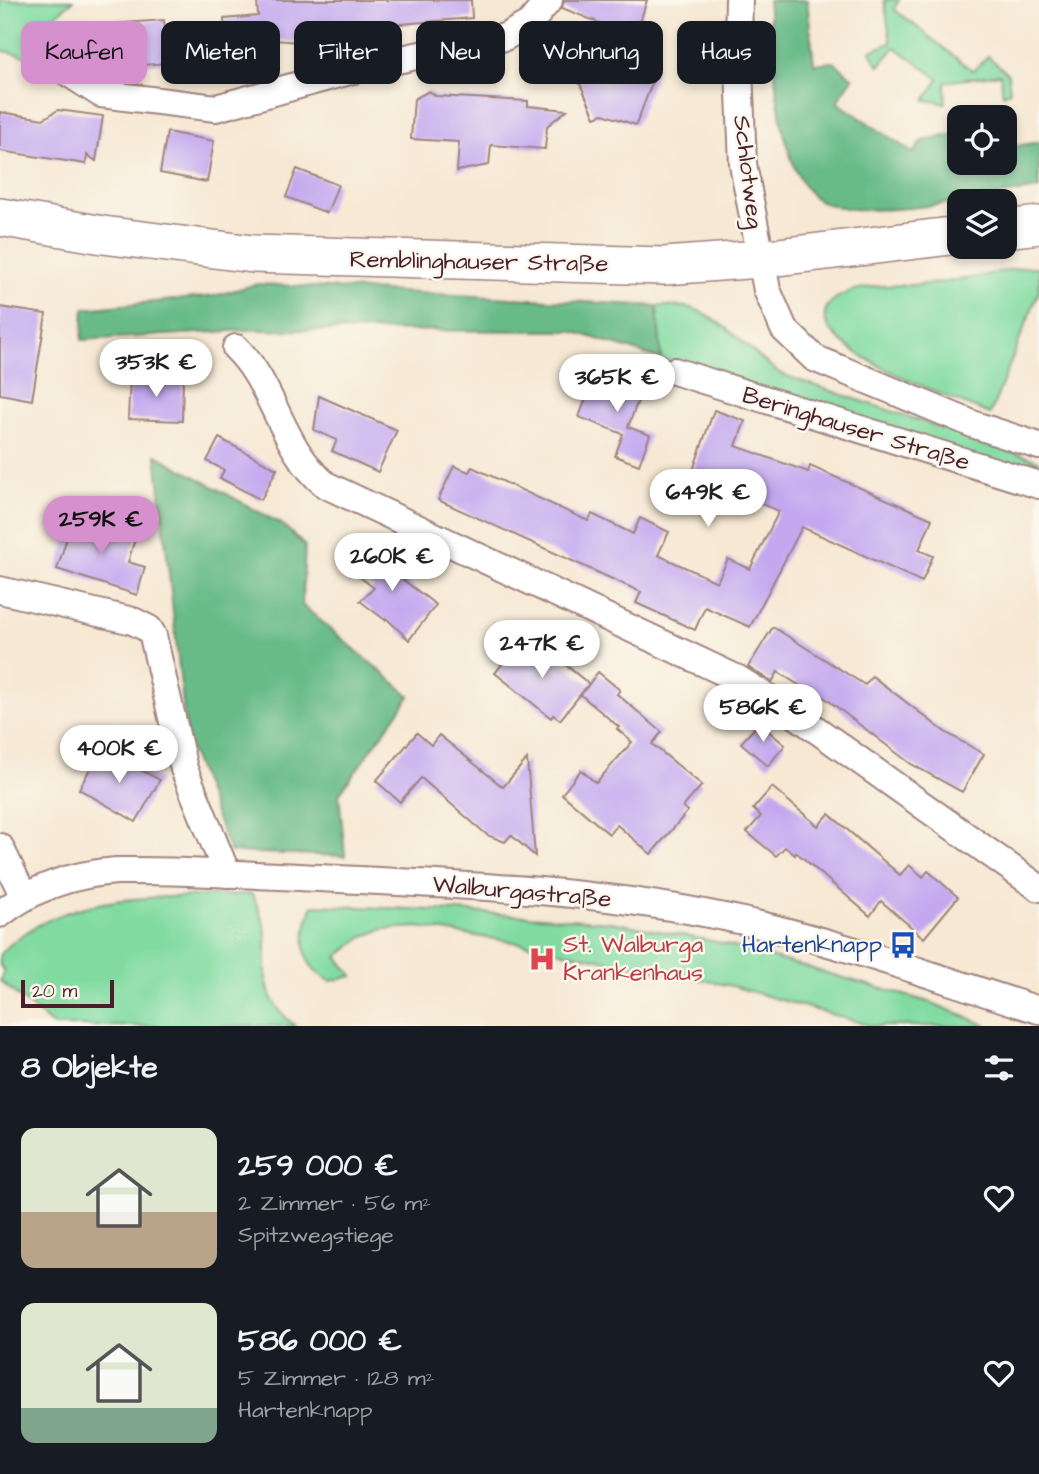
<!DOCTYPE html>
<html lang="de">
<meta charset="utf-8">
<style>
:root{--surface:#171b24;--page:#20242c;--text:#f1f3f6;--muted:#9ea1a6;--accent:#d690ce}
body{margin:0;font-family:"Architects Daughter",sans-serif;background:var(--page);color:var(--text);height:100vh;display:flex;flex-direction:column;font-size:26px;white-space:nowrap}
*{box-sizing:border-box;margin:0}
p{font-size:23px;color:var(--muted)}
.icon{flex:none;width:38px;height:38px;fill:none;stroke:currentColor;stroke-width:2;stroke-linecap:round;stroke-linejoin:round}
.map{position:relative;height:1026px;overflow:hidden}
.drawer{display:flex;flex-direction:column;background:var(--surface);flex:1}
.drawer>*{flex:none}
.hud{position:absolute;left:21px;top:21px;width:998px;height:63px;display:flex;gap:14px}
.tools{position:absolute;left:947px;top:105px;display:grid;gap:14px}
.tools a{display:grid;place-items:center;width:70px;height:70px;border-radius:14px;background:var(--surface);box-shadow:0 4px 10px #0003;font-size:35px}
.scale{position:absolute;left:21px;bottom:18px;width:93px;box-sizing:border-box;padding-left:7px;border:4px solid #4a1f2b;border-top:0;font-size:19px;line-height:24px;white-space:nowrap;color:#4a1f2b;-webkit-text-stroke:5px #fbf7ec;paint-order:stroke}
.price{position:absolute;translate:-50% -60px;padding:0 16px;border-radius:24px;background:#fff;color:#222;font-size:23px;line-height:46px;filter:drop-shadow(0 2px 4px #0008)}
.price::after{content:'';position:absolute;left:50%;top:42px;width:21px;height:16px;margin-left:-10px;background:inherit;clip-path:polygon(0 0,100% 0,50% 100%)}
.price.current{background:var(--accent);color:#111}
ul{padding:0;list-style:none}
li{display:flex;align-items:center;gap:21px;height:175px;padding:0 21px}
li span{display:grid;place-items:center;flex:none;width:196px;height:140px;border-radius:14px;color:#555}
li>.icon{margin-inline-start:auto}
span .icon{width:84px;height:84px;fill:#fffc;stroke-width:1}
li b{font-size:30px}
h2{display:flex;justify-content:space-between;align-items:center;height:84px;padding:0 21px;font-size:30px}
.pill{padding:0 24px;border-radius:14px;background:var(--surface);box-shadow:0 4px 10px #0003;font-size:24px;line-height:63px}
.pill.current{background:var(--accent);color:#111}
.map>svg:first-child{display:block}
</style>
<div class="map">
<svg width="1039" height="1026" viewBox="0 0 1039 1026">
<rect width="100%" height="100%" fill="#fbf7ec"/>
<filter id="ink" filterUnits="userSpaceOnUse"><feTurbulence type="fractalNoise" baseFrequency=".0143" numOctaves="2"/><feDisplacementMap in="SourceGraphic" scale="14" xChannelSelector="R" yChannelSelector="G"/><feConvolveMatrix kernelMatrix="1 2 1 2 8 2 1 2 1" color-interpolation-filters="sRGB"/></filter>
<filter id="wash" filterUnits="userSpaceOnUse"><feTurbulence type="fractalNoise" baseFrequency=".00686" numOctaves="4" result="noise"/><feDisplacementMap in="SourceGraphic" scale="28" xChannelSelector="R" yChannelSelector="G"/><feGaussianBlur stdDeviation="1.57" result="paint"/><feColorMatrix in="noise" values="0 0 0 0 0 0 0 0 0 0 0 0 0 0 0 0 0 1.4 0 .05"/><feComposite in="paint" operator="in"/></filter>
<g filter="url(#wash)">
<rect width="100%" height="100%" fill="#f6e8d3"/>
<g fill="#81dba1" stroke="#667d66" stroke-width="2">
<path d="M0,0h73v1l-16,13 -28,43 -29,-7z"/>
<path d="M884,0h15l-5,9 79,62 15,-15 20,18 2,17 -7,3 -3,-20 -55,8 1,21 -21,-3 14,-21 -44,-32 -16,19 -9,-15 21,-8z"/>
<path d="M1024,267h15v24l-49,123c-23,-10 -221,-78 -150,-118 24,-14 62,-9 89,-12 32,-3 63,-11 95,-17z"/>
<path d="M657,306c11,0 27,-1 37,3 35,14 57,45 87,65l258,87v17l-378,-119z"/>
<path d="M252,894c6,14 13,27 14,42 1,41 -7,60 29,90h-241l-54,-45 4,-11 -4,-4v-12c67,-68 165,-54 252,-60z"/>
<path d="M313,905l144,6 154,11 106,20 215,61 56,23h-116l-140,-40 -218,-44 -96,-15 -35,2 -21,8 -25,20 16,19 -22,5c-33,-14 -30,-46 -18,-76z"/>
</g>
<g fill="#68bb87" stroke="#596d59" stroke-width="2">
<path d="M768,0h39l7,64 20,-2 19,16 -16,24 76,51 9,-12 33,-7 4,29h45l1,-15 34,-6v47c-48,6 -190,39 -226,7 -37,-33 -40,-148 -45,-196z"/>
<path d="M257,284l400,22 4,53 -89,-28 -323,-1 -167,10 2,-31 130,-13z"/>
<path d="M156,455l127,70 22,21 -3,59 108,91 -71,98 6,62 -115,-4 -43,-111z"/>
</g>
<g id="blocks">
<g fill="#c3a8f0">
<path d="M274,0h197l1,18 -83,7 1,19 -40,4 -14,-8 -25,3 -36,-3 -19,27 -88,2v-6l-67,5 -3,-43 66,-5 2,19 59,-5 -1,-15 34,-3 -1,-15z"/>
<path d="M564,0h83l-11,35 23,9 -4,31 -19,50 -33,-11 -8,3 -18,-40 12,-5 18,-46 -45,-18z"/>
<path d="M429,91l7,5 92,5v5l39,4 -20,16 -2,23 -54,-4 -2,20 -32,6 2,-29 -48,-3 3,-40z"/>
<path d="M58,110l45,6 -7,45 -9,-6 -1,9 -86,-13v-39l43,7z"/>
<path d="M167,132l47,9 -7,41 -47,-9z"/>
<path d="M297,169l41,16 -11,28 -41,-16z"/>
<path d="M0,307l46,7 -14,86 -32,-6z"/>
<path d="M130,376l53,2 -1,43 -54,-2z"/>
<path d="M615,376l28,11 -15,40 22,8 -11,30 -24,-9 8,-22 -44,-17 15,-40 18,7z"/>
<path d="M319,396l78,34 -19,42 -46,-21 5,-11 -23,-10z"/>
<path d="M714,410l31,11 -9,25 72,26 2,-6 122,53 -13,31 14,6 -11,26 -120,-55 -52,100 -45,-20 -10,23 -59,-27 5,-11 -203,-92 16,-34 15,6 3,-5 116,54 4,-7 41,20 7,-16 29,14 -11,23 59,27 11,-23 22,10 29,-58 -88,-35z"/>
<path d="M219,438l58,31 -16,31 -41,-22 4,-8 -17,-9z"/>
<path d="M74,516l62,20 -8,26 17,5 -8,28 -80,-26z"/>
<path d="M369,545l28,21 -4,6 43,33 -27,35 -23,-22 -1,2 -25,-19 14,-13 -24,-19z"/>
<path d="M773,627l92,58 7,-9 73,56 39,22 -22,38 -51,-28 -99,-76 -2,4 -32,-20 -6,10 -24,-15z"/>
<path d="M524,637l30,25 3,-4 32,26 -29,36 -7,-5 -2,3 -56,-45z"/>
<path d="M598,672l22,18 -3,4 45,38 -10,12 50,41 -19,22 5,4 -37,43 -34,-29 -8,9 -47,-40 19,-24 15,13 36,-41 -15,-13 2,-2 -38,-32z"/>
<path d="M759,723l26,22 -17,21 -27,-23z"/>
<path d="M417,733l14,12 8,-10 64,52 24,-28 8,97 -24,-21 -6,7 -18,-7 -66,-57 -21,24 -24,-21z"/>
<path d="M101,749l59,31 -24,42 -57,-33z"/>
<path d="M772,787l46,39 11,-12 71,61 9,-10 14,12 5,-6 30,26 -34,41 -43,-37 -11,15 -74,-64 -1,3 -10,-8 -9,9 -29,-24 14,-16 -8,-7z"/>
</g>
</g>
</g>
<g filter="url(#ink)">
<use href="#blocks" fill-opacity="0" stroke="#a0847f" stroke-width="2"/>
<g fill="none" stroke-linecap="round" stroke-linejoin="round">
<defs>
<g id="street">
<path d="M739,0l-1,45 5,119 24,126 17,39 30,29 161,67 64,21"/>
<path d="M47,59l54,35 115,14 148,-41 141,-30 25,-14 19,-23"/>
<path d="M236,348c39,38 45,101 90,137l412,194 55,34 246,175"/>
<path d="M674,371l365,114"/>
<path d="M0,590l133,31 16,8 4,7 31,133 43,105"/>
<path d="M0,847l24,50"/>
<path d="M0,914c34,-27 74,-40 117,-43 74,-1 149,5 223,8 123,6 247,11 369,35 112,21 221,62 330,96"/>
</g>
<g id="secondary">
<path d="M0,217l103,18 150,19 411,12 97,-7 198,-24"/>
<path d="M1004,229l35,-4"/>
</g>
</defs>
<use href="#street" stroke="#a0847f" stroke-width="30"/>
<use href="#secondary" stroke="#a0847f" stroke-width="40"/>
<use href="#street" stroke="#fff" stroke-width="26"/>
<use href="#secondary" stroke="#fff" stroke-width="37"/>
</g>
</g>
<defs>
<symbol id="bus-bare" viewBox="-9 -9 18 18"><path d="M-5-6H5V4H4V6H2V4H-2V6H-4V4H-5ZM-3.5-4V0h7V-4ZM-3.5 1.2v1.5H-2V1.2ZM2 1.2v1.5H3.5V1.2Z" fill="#1a4fb4" stroke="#fbf7ec" stroke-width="2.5" paint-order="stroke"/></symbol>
<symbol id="hospital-bare" viewBox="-9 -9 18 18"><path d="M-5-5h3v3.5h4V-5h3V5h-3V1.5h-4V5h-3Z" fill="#e0444e" stroke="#fbf7ec" stroke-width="2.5" paint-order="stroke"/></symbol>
</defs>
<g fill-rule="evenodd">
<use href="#bus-bare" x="884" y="926" width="38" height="38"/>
<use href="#hospital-bare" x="523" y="940" width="38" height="38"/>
</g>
<g text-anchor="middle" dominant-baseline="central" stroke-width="5" stroke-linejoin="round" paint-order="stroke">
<g font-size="24" fill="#4a1f2b" stroke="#fbf7ec">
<text transform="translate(748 172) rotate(83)">Schlotweg</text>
<text transform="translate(479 262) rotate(1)">Remblinghauser Straße</text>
<text transform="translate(856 429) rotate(17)">Beringhauser Straße</text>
<text transform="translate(522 892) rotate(5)">Walburgastraße</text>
</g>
<g font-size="24" fill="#be3a42" stroke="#fbf7ec" text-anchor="start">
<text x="563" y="945">St. Walburga<tspan x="563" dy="28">Krankenhaus</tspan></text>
</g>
<g font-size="24" fill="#164399" stroke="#fbf7ec" text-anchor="end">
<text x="882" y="945">Hartenknapp</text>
</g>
</g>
</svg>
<div class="tools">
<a><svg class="icon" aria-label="locate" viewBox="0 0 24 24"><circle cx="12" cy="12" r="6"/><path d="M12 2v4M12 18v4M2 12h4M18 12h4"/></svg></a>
<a><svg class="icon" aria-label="layers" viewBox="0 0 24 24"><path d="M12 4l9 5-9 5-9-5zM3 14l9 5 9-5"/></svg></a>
</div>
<div class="scale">20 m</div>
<b class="price" style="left:156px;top:399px">353K €</b>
<b class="price" style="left:617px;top:414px">365K €</b>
<b class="price" style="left:708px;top:529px">649K €</b>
<b class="price current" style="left:101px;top:556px">259K €</b>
<b class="price" style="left:392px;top:593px">260K €</b>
<b class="price" style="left:542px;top:680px">247K €</b>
<b class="price" style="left:763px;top:744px">586K €</b>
<b class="price" style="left:119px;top:785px">400K €</b>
<div class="hud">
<a class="pill current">Kaufen</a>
<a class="pill">Mieten</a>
<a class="pill">Filter</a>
<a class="pill">Neu</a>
<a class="pill">Wohnung</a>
<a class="pill">Haus</a>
</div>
</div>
<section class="drawer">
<h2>8 Objekte<svg class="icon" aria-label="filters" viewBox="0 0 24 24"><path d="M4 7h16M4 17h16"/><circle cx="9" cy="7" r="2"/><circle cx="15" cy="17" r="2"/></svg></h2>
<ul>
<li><span style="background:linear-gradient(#dfe7d0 60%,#b9a48a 0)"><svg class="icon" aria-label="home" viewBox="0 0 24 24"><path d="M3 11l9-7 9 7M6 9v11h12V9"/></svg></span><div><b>259 000 €</b><p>2 Zimmer · 56 m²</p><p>Spitzwegstiege</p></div><svg class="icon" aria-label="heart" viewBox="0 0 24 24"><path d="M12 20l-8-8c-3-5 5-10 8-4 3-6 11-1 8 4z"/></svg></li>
<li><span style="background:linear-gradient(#dfe7d0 75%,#7fa58c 0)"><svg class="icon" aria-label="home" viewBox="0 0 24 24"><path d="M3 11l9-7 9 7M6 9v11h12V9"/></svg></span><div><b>586 000 €</b><p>5 Zimmer · 128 m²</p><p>Hartenknapp</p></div><svg class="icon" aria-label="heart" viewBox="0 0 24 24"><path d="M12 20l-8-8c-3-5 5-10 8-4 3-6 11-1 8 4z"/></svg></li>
</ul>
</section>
